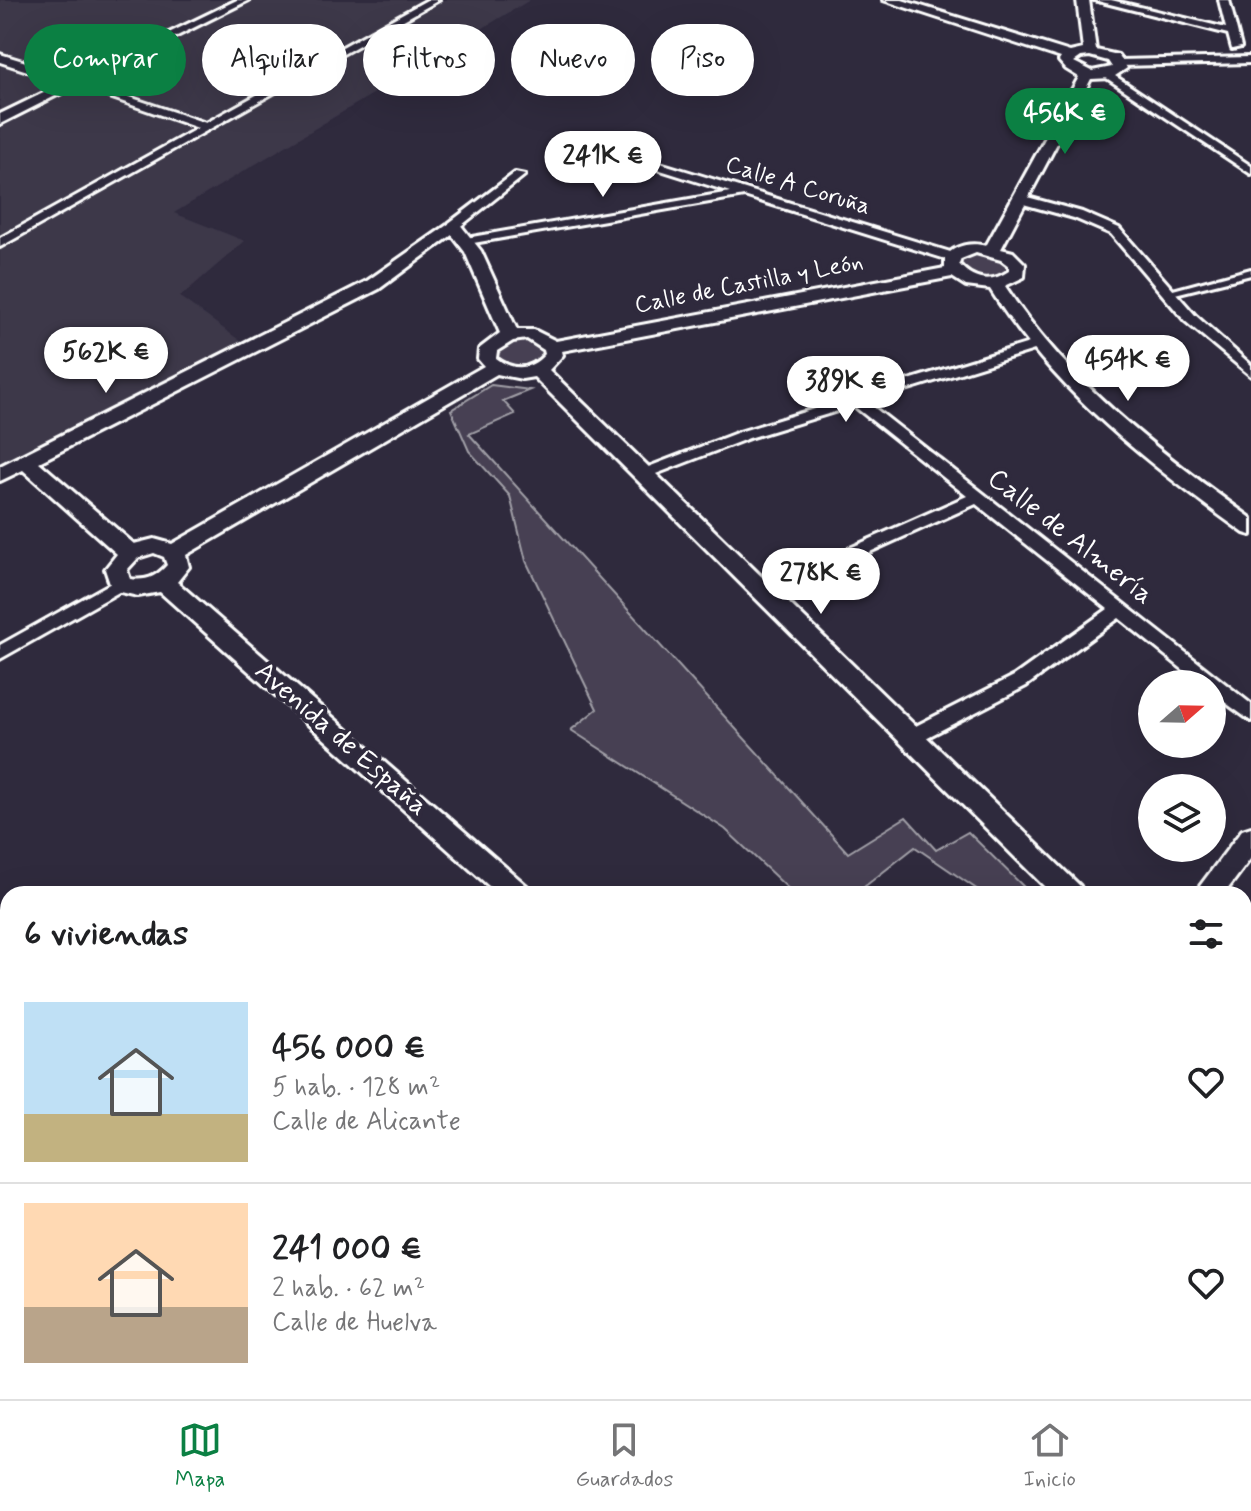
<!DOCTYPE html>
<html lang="es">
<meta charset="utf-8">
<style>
:root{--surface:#fff;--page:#f2f2f2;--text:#202124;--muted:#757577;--line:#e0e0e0;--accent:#0b8043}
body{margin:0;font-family:Mynerve,sans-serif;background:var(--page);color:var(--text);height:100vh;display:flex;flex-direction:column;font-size:30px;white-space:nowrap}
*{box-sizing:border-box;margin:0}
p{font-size:26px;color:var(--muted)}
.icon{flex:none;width:44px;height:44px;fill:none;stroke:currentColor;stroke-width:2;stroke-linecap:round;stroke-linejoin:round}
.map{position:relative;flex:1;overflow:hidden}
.sheet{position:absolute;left:0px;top:886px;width:1252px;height:514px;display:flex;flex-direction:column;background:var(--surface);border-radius:24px 24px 0 0;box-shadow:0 8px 32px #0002}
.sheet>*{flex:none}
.banner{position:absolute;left:24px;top:24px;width:800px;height:72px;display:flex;gap:16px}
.needle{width:52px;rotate:70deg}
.controls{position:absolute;left:1138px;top:670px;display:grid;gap:16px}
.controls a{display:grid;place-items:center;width:88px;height:88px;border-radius:50%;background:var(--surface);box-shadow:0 8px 32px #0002;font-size:40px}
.price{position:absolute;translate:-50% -68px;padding:0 18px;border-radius:28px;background:#fff;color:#222;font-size:26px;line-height:52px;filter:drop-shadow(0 2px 4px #0008)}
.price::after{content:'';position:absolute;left:50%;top:48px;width:24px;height:18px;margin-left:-12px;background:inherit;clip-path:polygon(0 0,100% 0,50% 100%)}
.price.selected{background:var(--accent);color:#fff}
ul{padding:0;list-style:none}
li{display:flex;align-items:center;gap:24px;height:200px;padding:0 24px}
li+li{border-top:2px solid var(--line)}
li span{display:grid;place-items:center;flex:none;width:224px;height:160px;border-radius:0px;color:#555}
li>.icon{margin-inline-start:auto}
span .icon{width:96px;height:96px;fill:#fffc;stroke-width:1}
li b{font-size:34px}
h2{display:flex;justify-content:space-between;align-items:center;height:96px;padding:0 24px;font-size:34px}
.pill{padding:0 28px;border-radius:36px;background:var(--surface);box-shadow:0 8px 32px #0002;font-size:28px;line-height:72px}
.pill.selected{background:var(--accent);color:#fff}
.tab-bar{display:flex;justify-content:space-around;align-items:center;height:112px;border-top:2px solid var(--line);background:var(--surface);font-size:22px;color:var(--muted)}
.tab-bar a{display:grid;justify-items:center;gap:4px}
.tab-bar .selected{color:var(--accent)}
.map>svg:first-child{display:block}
</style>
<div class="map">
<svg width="1251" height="1399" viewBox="0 0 1251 1399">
<rect width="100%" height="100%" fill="#2f2a3d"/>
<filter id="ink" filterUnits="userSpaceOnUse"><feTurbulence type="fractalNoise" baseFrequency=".0125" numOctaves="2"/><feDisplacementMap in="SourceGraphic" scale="16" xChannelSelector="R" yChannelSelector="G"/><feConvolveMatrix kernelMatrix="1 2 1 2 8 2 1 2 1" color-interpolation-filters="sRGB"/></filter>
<g filter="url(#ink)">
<path fill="#3c3749" d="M0,0h530l-356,213 71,28 -65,56 62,45 -242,123z"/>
<g fill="#464152" stroke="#a2a0a8" stroke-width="2">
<path d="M975,253l21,3 10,7 2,8c-15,12 -32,8 -47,-3l-1,-8z"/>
<path d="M515,339h14l17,11 -1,8c-23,13 -27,14 -50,-1l1,-8z"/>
<path d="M491,385l39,5 -27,11 12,13 -46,20 379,419 58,-36 30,33 32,-18 63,62h-47l-69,-47 -60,47h-61l-69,-65 -154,-99 26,-21 -71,-148 -16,-65 -41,-45 -18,-41z"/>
</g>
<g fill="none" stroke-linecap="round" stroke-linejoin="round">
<defs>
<path id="pedestrian" d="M1251,269v6l-84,21 -5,-3z"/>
<g id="minor">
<path d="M237,0h12l-164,82 121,41 221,-123h12l-439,247v-9l198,-110 -126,-44v-4z"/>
<path d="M1094,0h17l115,28 -7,-28h10l12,47 -9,2 -4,-15z"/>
<path d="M1251,57v6l-132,3 -5,-3 5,-3z"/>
<path d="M1109,72l142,94v8l-146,-97 -1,-2z"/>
<path d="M585,140l372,114 2,3 -10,3 -205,-64 -282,49 -2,-3 6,-4 264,-46 -149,-47 -2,-2z"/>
<path d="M515,173l10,2 -68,54h-8v-6z"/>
<path d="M1020,195l62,17 37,16 76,87 56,50v11l-66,-55 -74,-87 -37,-16 -58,-16v-6z"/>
<path d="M1039,340l7,4 -2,3 -177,55 384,302v17l-39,-28v-9h-11l-82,-66 -93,68 -108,56h-14l-2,-5 2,-5 110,-56 94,-67 -132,-105 -206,93h-12l-2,-4 2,-4 209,-93 -113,-90 -105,32 -101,39 -5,2 -8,-5 3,-3 101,-39z"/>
<path d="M120,578l8,6 -2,4 -126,71v-14z"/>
<path d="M8,1263v56l-8,-4v-48z"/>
<path d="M53,1392h28l3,7h-28z"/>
<path d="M279,1392h30l-3,7h-30z"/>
</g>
<g id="tertiary">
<path d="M883,0h19l168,52 13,-3 -6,-49h12l7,50 22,5 9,13 -15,10 -21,1 -90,170 12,3 12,12 -1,13 -19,9c62,96 154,166 246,232v17l-7,-2c-96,-69 -191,-143 -254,-244l-24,-3 -14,-9 -390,74 1,4 -14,15 531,516 4,8h-32l-518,-517 -12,2 -25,-5 -311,181 3,12 -12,15 350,304 4,8h-33l-338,-302 -22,4 -26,-6 -7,-21 12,-15 -94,-84 -23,11v-15l367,-185 86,-60 6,2 22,28 36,79h17l22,11 389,-73v-11c10,-12 26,-15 41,-11l93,-169 -13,-8 -7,-8 2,-3zM1090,56l18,5 4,6 -20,4 -18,-9 7,-5zM452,235l13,17 35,81 -21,16 -1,10 6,7 -312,178 -18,-5 -20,5 -95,-82 340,-173zM976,253l25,7 8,6v5c-17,12 -36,10 -50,-7l2,-5zM527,339l17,11 1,4c-15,17 -32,17 -49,4l1,-7 16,-10zM154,553l10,4 3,8c-12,13 -21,16 -37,14l-3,-9 11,-12z"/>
<path d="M0,54l81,25 2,3 -83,42v-10l64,-31 -64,-21z"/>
<path d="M1251,827v31l-27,36h-30l48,-64z"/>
<path d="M1244,1025l7,3v30l-7,-3z"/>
<path d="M809,1392h38l-3,7h-38z"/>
<path d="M1063,1392h41l3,7h-41z"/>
</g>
</defs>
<use href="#pedestrian" stroke="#fff" stroke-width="6"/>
<use href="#minor" stroke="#fff" stroke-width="6"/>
<use href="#tertiary" stroke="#fff" stroke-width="6"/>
<use href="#pedestrian" fill="#2f2a3d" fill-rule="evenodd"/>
<use href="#minor" fill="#2f2a3d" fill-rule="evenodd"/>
<use href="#tertiary" fill="#2f2a3d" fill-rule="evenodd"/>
</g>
</g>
<g text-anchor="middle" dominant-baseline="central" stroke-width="8" stroke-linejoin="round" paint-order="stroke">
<g font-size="24" fill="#fff" stroke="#2f2a3d">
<text transform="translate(798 186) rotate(17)">Calle A Coruña</text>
<text transform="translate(749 284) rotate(-11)">Calle de Castilla y León</text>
</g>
<g font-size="28" fill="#fff" stroke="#2f2a3d">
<text transform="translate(1070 537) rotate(38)">Calle de Almería</text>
<text transform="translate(341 739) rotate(41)">Avenida de España</text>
</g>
</g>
</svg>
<div class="controls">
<a><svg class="needle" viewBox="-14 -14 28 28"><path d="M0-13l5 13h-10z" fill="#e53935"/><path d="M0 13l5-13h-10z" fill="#757577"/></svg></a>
<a><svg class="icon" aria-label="layers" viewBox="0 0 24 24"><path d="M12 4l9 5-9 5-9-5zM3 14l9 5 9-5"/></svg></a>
</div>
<b class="price selected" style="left:1065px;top:156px">456K €</b>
<b class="price" style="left:603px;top:199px">241K €</b>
<b class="price" style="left:106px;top:395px">562K €</b>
<b class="price" style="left:1128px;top:403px">454K €</b>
<b class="price" style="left:846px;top:424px">389K €</b>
<b class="price" style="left:821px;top:616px">278K €</b>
<div class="banner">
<a class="pill selected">Comprar</a>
<a class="pill">Alquilar</a>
<a class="pill">Filtros</a>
<a class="pill">Nuevo</a>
<a class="pill">Piso</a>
</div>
<section class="sheet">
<h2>6 viviendas<svg class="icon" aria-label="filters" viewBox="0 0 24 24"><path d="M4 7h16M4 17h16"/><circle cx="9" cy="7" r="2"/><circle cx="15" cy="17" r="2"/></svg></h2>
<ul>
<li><span style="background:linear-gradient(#bfe0f5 70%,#c2b280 0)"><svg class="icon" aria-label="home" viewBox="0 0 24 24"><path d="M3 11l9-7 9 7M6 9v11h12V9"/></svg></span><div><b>456 000 €</b><p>5 hab. · 128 m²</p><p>Calle de Alicante</p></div><svg class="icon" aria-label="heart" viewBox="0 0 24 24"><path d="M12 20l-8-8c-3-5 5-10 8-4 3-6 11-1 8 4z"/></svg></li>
<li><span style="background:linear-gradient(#ffd9b3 65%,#b9a48a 0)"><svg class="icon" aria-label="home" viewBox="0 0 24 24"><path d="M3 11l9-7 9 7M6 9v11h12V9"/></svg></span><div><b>241 000 €</b><p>2 hab. · 62 m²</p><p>Calle de Huelva</p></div><svg class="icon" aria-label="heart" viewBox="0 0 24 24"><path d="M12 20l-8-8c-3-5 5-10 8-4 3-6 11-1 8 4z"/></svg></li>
</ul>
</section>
</div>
<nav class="tab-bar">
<a class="selected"><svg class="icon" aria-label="map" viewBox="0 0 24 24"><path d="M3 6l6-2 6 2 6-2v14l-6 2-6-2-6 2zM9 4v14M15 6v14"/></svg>Mapa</a>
<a><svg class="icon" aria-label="saved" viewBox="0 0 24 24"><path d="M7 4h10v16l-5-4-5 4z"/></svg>Guardados</a>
<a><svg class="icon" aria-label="home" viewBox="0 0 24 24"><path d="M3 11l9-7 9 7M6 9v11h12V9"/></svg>Inicio</a>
</nav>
